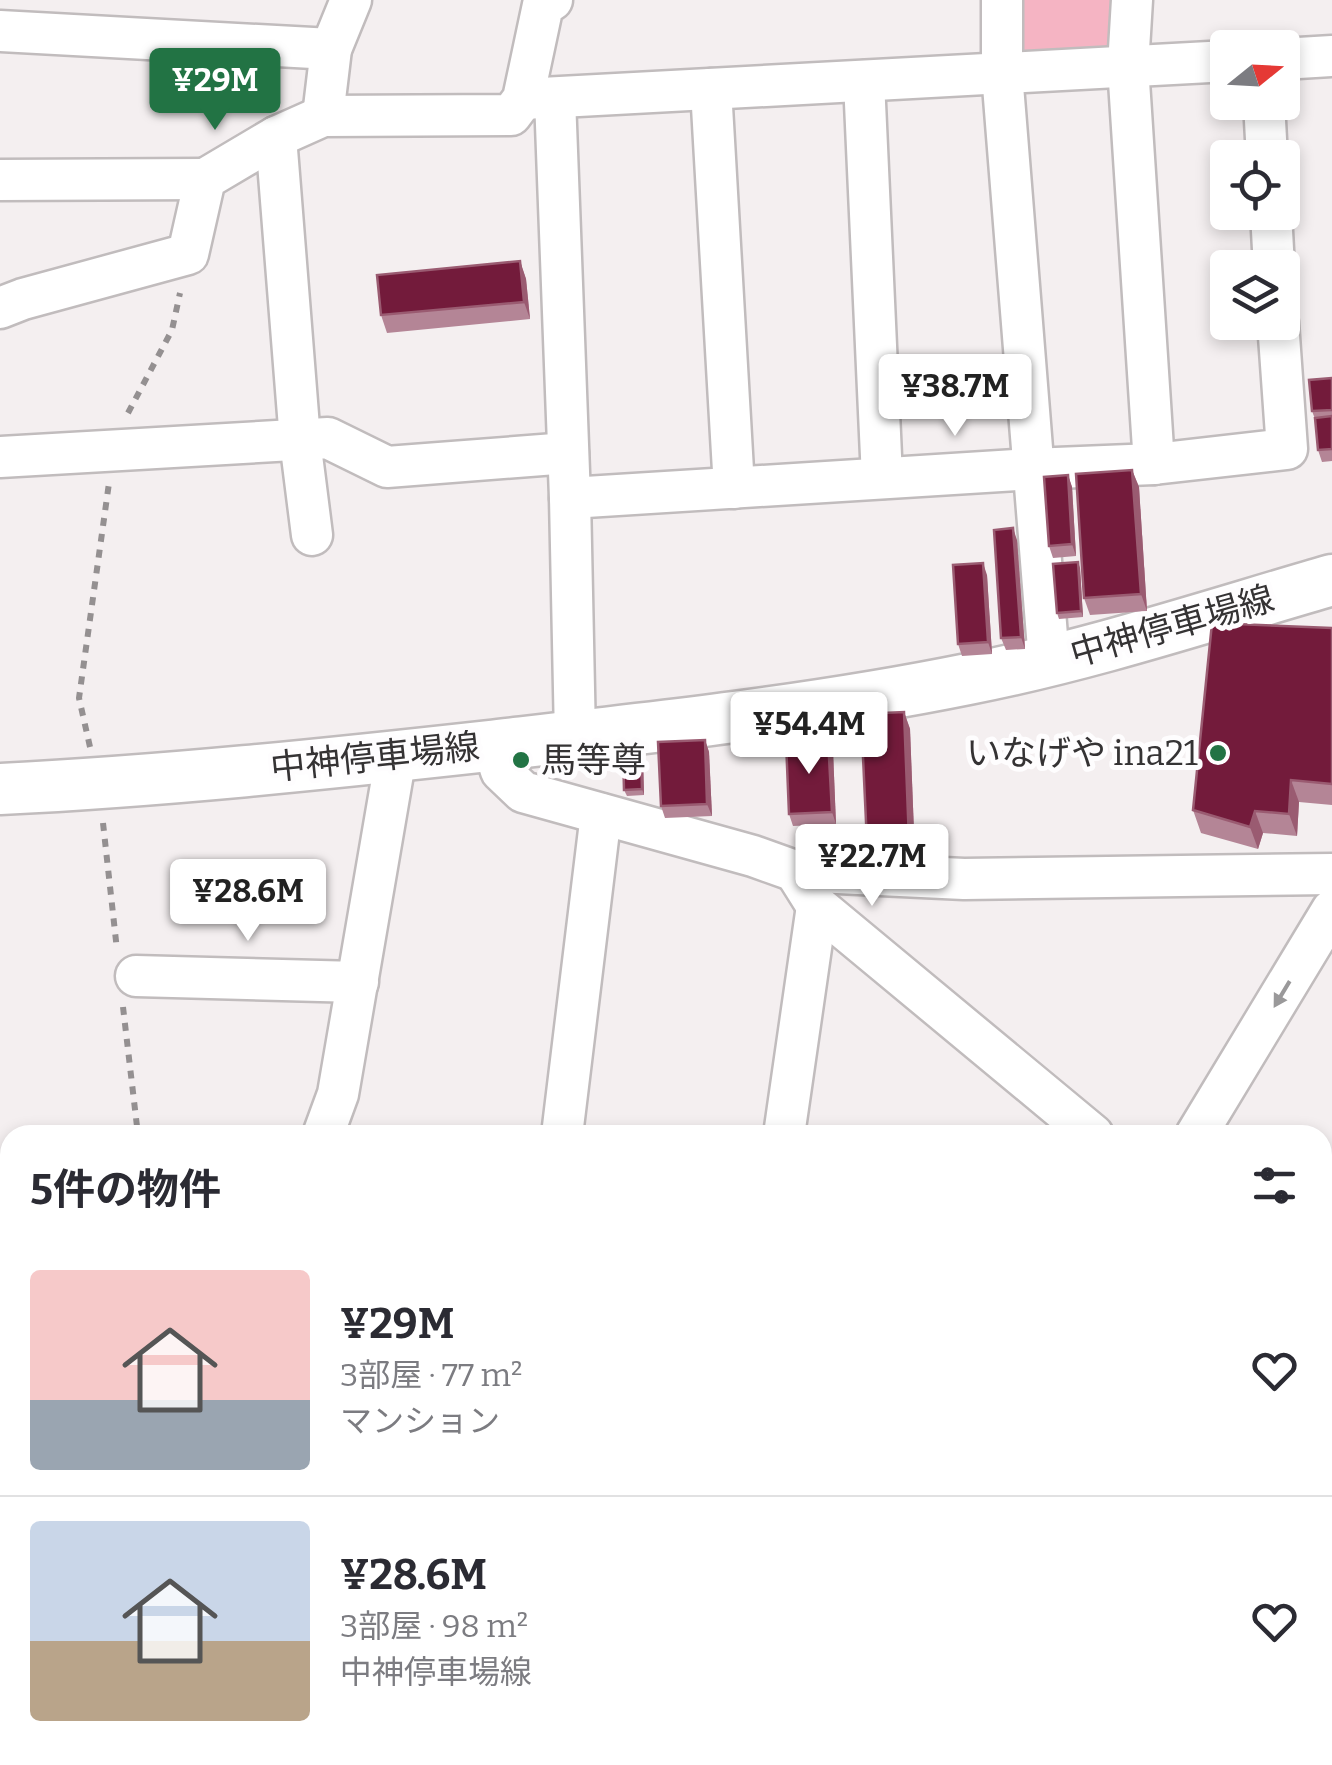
<!DOCTYPE html>
<html lang="ja">
<meta charset="utf-8">
<style>
:root{--surface:#fff;--page:#f2f2f3;--text:#2b2b33;--muted:#7c7c81;--line:#e1e1e2;--accent:#227344}
body{margin:0;font-family:Bitter,"Noto Sans JP",serif;background:var(--page);color:var(--text);height:100vh;display:flex;flex-direction:column;font-size:38px;white-space:nowrap}
*{box-sizing:border-box;margin:0}
p{font-size:32px;color:var(--muted)}
.icon{flex:none;width:55px;height:55px;fill:none;stroke:currentColor;stroke-width:2;stroke-linecap:round;stroke-linejoin:round}
.map{position:relative;flex:1;overflow:hidden}
.drawer{position:absolute;left:0px;top:1125px;width:1332px;height:640px;display:flex;flex-direction:column;background:var(--surface);border-radius:30px 30px 0 0;box-shadow:0 5px 15px #0003}
.drawer>*{flex:none}
.needle{width:65px;rotate:72deg}
.buttons{position:absolute;left:1210px;top:30px;display:grid;gap:20px}
.buttons a{display:grid;place-items:center;width:90px;height:90px;border-radius:10px;background:var(--surface);box-shadow:0 5px 15px #0003;font-size:50px}
.price{position:absolute;translate:-50% -85px;padding:0 22px;border-radius:10px;background:#fff;color:#222;font-size:32px;line-height:65px;filter:drop-shadow(0 2px 5px #0008)}
.price::after{content:'';position:absolute;left:50%;top:60px;width:30px;height:22px;margin-left:-15px;background:inherit;clip-path:polygon(0 0,100% 0,50% 100%)}
.price.selected{background:var(--accent);color:#fff}
ul{padding:0;list-style:none}
li{display:flex;align-items:center;gap:30px;height:250px;padding:0 30px}
li+li{border-top:2px solid var(--line)}
li span{display:grid;place-items:center;flex:none;width:280px;height:200px;border-radius:10px;color:#555}
li>.icon{margin-inline-start:auto}
span .icon{width:120px;height:120px;fill:#fffc;stroke-width:1}
li b{font-size:42px}
h2{display:flex;justify-content:space-between;align-items:center;height:120px;padding:0 30px;font-size:42px}
.map>svg:first-child{display:block}
</style>
<div class="map">
<svg width="1332" height="1765" viewBox="0 0 1332 1765">
<rect width="100%" height="100%" fill="#f4eff0"/>
<path fill="#f5b4c3" d="M1008,0h113l-3,55 -110,6z"/>
<g fill="none" stroke-linecap="round" stroke-linejoin="round">
<defs>
<g id="minor">
<path d="M1002,0v73l47,588"/>
<path d="M1132,0l-4,66 26,398"/>
<path d="M0,31l331,18"/>
<path d="M1282,59l50,-3"/>
<path d="M864,81l18,397"/>
<path d="M711,89l23,399"/>
<path d="M555,98l15,400 5,239"/>
<path d="M523,99l705,-38"/>
<path d="M1264,102l3,56"/>
<path d="M323,116l8,-67 20,-49"/>
<path d="M276,137l24,303 12,95"/>
<path d="M0,180l205,-1"/>
<path d="M1271,212l3,56"/>
<path d="M0,308l23,-9 165,-45 17,-75 71,-42 47,-21 188,-1 12,-16 20,-94 9,-5"/>
<path d="M0,457l328,-19 59,29 181,-14"/>
<path d="M570,498l462,-29 122,-5 133,-15 -9,-127"/>
<path d="M493,746l8,25 22,21 230,64 42,15 169,8 368,-5"/>
<path d="M795,871l22,35 276,229"/>
<path d="M136,976l222,6"/>
<path d="M323,1135l15,-41 58,-338"/>
<path d="M562,1135l39,-321"/>
<path d="M784,1135l33,-229"/>
<path d="M1196,1135l136,-225"/>
<path d="M1322,1299l10,6"/>
<path d="M0,1306l10,-1"/>
<path d="M0,1755l13,10"/>
<path d="M815,1765l1,-10"/>
<path d="M1208,1765l1,-10"/>
</g>
<g id="major">
<path d="M0,789c163,-8 326,-25 489,-43 160,-18 321,-35 479,-67 123,-24 243,-64 364,-99"/>
<path d="M1322,1601l10,-2"/>
<path d="M613,1765l40,-10"/>
</g>
</defs>
<use href="#minor" stroke="#c1bcbd" stroke-width="45"/>
<use href="#major" stroke="#c1bcbd" stroke-width="55"/>
<g stroke="#949091" stroke-width="6" stroke-dasharray="8 8" stroke-linecap="butt">
<path d="M128,413l44,-83 8,-37"/>
<path d="M90,747l-11,-49 30,-215"/>
<path d="M103,823l14,127"/>
<path d="M123,1007l15,128"/>
</g>
<use href="#minor" stroke="#fff" stroke-width="40"/>
<use href="#major" stroke="#fff" stroke-width="50"/>
</g>
<g fill="#b48596">
<path d="M520,261l6,18 4,40 -143,14 -6,-18z"/>
<path d="M1332,378v83l-10,1 -4,-12 -3,-31 -3,-8z"/>
<path d="M1132,470l7,17 8,124 -57,4 -6,-17z"/>
<path d="M1068,475l4,12 4,69 -23,2 -4,-12z"/>
<path d="M1017,540l8,109 -19,1 -5,-12z"/>
<path d="M1080,568l3,49 -24,2 -2,-6z"/>
<path d="M987,575l5,79 -30,2 -4,-12z"/>
<path d="M1332,628v177l-33,-3 -2,34 -34,-3 -5,16 -57,-16 -8,-23z"/>
<path d="M904,712l6,17 5,129 -42,2 -6,-17z"/>
<path d="M828,739l5,12 3,73 -43,2 -4,-12z"/>
<path d="M705,740l4,12 3,64 -47,2 -4,-12z"/>
<path d="M641,750l2,6 1,39 -17,1 -3,-6z"/>
</g>
<g fill="#9a5b71">
<path d="M520,261l6,18 4,40 -6,-17z"/>
<path d="M1132,470l7,17 8,124 -6,-17z"/>
<path d="M1068,475l4,12 4,69 -4,-12z"/>
<path d="M1013,528l4,12 8,109 -4,-12z"/>
<path d="M1078,562l2,6 3,49 -2,-6z"/>
<path d="M983,563l4,12 5,79 -4,-12z"/>
<path d="M904,712l6,17 5,129 -6,-17z"/>
<path d="M828,739l5,12 3,73 -4,-12z"/>
<path d="M705,740l4,12 3,64 -5,-12z"/>
<path d="M641,750l2,6 1,39 -2,-6z"/>
<path d="M1291,780l8,22 -2,34 -8,-22z"/>
<path d="M1255,811l8,22 -5,16 -8,-22z"/>
</g>
<g fill="#731b3b" stroke="#9a5b71" stroke-width="2.5">
<path d="M520,261l4,41 -143,13 -4,-40z"/>
<path d="M1332,378v32l-20,1 -3,-31z"/>
<path d="M1332,416v33l-14,1 -3,-32z"/>
<path d="M1132,470l9,124 -57,4 -8,-124z"/>
<path d="M1068,475l4,69 -23,2 -5,-69z"/>
<path d="M1013,528l8,109 -20,1 -7,-108z"/>
<path d="M1078,562l3,49 -24,2 -4,-49z"/>
<path d="M983,563l5,79 -30,2 -5,-79z"/>
<path d="M1212,623l120,5v156l-41,-4 -2,34 -34,-3 -5,16 -57,-17z"/>
<path d="M904,712l5,129 -42,2 -6,-129z"/>
<path d="M828,739l4,73 -43,2 -3,-73z"/>
<path d="M705,740l2,64 -46,2 -3,-64z"/>
<path d="M623,750h18l1,39 -18,1z"/>
</g>
<defs><path id="oneway-solid" d="M-6-.8H1V-3.2L6.5 0L1 3.2V.8H-6Z" transform="scale(2.5)"/></defs>
<use fill="#9a999a" href="#oneway-solid" transform="translate(1282 994) rotate(121)"/>
<g fill="#227344" stroke="#fefdfe" stroke-width="4">
<circle cx="1218" cy="753" r="10"/>
<circle cx="521" cy="760" r="10"/>
</g>
<g text-anchor="middle" dominant-baseline="central" stroke-width="10" stroke-linejoin="round" paint-order="stroke">
<g font-size="35" fill="#353334" stroke="#fefdfe">
<text transform="translate(1172 626) rotate(-16)">中神停車場線</text>
<text transform="translate(375 757) rotate(-6)">中神停車場線</text>
</g>
<g font-size="35" fill="#353334" stroke="#fefdfe" text-anchor="end">
<text x="1198" y="753">いなげや ina21</text>
<text x="541" y="760" text-anchor="start">馬等尊</text>
</g>
</g>
</svg>
<div class="buttons">
<a><svg class="needle" viewBox="-14 -14 28 28"><path d="M0-13l5 13h-10z" fill="#e53935"/><path d="M0 13l5-13h-10z" fill="#7c7c81"/></svg></a>
<a><svg class="icon" aria-label="locate" viewBox="0 0 24 24"><circle cx="12" cy="12" r="6"/><path d="M12 2v4M12 18v4M2 12h4M18 12h4"/></svg></a>
<a><svg class="icon" aria-label="layers" viewBox="0 0 24 24"><path d="M12 4l9 5-9 5-9-5zM3 14l9 5 9-5"/></svg></a>
</div>
<b class="price selected" style="left:215px;top:133px">¥29M</b>
<b class="price" style="left:955px;top:439px">¥38.7M</b>
<b class="price" style="left:809px;top:777px">¥54.4M</b>
<b class="price" style="left:872px;top:909px">¥22.7M</b>
<b class="price" style="left:248px;top:944px">¥28.6M</b>
<section class="drawer">
<h2>5件の物件<svg class="icon" aria-label="filters" viewBox="0 0 24 24"><path d="M4 7h16M4 17h16"/><circle cx="9" cy="7" r="2"/><circle cx="15" cy="17" r="2"/></svg></h2>
<ul>
<li><span style="background:linear-gradient(#f6c9c9 65%,#9aa5b1 0)"><svg class="icon" aria-label="home" viewBox="0 0 24 24"><path d="M3 11l9-7 9 7M6 9v11h12V9"/></svg></span><div><b>¥29M</b><p>3部屋 · 77 m²</p><p>マンション</p></div><svg class="icon" aria-label="heart" viewBox="0 0 24 24"><path d="M12 20l-8-8c-3-5 5-10 8-4 3-6 11-1 8 4z"/></svg></li>
<li><span style="background:linear-gradient(#c9d6e8 60%,#b9a48a 0)"><svg class="icon" aria-label="home" viewBox="0 0 24 24"><path d="M3 11l9-7 9 7M6 9v11h12V9"/></svg></span><div><b>¥28.6M</b><p>3部屋 · 98 m²</p><p>中神停車場線</p></div><svg class="icon" aria-label="heart" viewBox="0 0 24 24"><path d="M12 20l-8-8c-3-5 5-10 8-4 3-6 11-1 8 4z"/></svg></li>
</ul>
</section>
</div>
